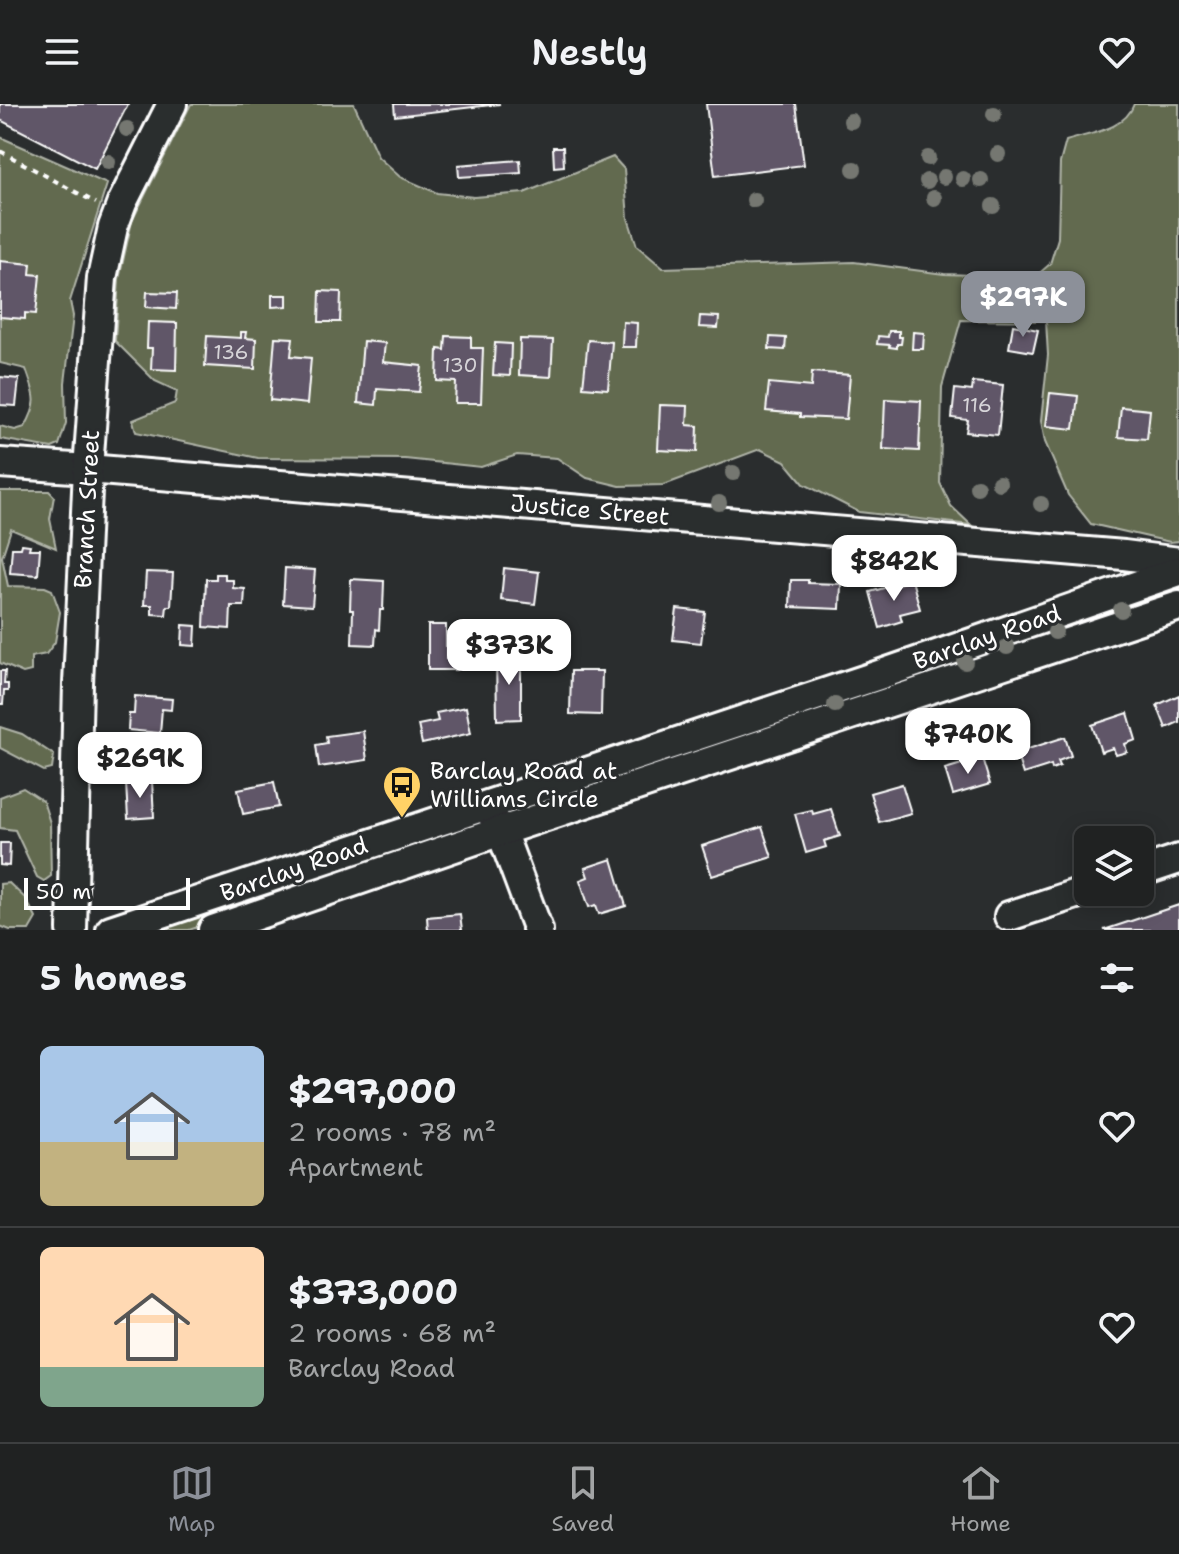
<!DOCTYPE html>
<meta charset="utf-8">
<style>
:root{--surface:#202222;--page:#282a2a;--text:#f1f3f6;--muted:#a2a4a5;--line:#3d3f40;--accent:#8c9099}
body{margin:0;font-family:"Shantell Sans",sans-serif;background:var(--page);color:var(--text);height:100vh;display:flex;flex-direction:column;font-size:30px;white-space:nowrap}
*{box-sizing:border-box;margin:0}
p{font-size:26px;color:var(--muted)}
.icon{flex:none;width:44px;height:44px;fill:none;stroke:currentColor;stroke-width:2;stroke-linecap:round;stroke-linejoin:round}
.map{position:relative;height:826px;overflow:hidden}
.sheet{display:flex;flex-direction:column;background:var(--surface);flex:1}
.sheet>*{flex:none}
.fabs{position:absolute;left:1074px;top:722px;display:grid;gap:16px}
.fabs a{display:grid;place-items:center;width:80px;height:80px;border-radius:12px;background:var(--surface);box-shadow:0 4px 20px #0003,0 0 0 2px var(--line);font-size:40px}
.scale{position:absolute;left:24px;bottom:20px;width:166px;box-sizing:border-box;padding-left:8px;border:4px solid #fff;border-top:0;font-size:22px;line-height:28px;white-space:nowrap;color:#fff;-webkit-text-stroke:6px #2a2d2e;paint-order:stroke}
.price{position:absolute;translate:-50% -68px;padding:0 18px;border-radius:16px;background:#fff;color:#222;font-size:26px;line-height:52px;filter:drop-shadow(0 2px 4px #0008)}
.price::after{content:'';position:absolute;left:50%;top:48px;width:24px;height:18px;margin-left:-12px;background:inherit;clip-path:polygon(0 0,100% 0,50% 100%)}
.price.on{background:var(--accent);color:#fff}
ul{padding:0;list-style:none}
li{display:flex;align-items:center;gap:24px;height:200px;padding:0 40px}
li+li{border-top:2px solid var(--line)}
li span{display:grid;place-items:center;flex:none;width:224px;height:160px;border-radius:12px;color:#555}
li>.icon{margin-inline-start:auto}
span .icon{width:96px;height:96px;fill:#fffc;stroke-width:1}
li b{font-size:34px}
h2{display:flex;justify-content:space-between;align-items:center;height:96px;padding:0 40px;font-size:34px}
header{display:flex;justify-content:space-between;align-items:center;height:104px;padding:0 40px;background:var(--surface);font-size:36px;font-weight:600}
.dock{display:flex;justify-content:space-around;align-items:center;height:112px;border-top:2px solid var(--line);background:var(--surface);font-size:22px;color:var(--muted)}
.dock a{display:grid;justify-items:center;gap:4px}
.dock .on{color:var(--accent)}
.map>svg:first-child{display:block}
</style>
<header><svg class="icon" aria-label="menu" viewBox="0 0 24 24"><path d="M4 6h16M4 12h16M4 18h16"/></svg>Nestly<svg class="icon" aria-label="heart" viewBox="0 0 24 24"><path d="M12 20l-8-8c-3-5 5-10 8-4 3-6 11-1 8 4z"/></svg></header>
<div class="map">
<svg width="1179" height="826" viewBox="0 0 1179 826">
<rect width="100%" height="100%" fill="#2a2d2e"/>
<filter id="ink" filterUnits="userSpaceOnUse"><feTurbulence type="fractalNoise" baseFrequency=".0125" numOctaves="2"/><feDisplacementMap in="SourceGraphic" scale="16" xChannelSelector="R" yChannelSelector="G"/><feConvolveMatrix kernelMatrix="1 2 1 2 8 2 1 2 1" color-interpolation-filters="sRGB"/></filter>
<g filter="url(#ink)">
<g fill="#626a50" stroke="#b0b4a8" stroke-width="2">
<path d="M191,0h163l24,53 22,20 37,16 37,4 50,-4 89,-36 11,12 4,49 9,28 26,22 191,-6 90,12 91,3 15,-13 8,-26 2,-75 6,-22c24,-8 59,-11 68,-37h45v437l-9,1 -79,-18 -23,-29 -23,-53 -4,-21 7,-66 -2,-34 -85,-1 -19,67 -2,96 11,23 20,19 -112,-13 -55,-28 -19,-23 -25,-12 -96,36 -44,1 -33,-8 -30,-20 -40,-3 -36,12 -76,-8 -147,-1 -122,-26 -3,-12 42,-17 2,-12 -22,-10 -40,-40 4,-62 13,-58z"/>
<path d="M0,33l107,47 -37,117 3,15 -8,67 1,40 -7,22 -7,3 -52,-9v-13l15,4 10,-3c15,-27 10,-31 1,-58l-26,-6z"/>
<path d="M0,387h49l5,5 -4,23 6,29 -45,-19 -9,28 6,29 37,1 7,3 8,22 -5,30 -9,12 -15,3v14l-8,2 -23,-10z"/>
<path d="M1179,479v14l-359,118 -3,-4v-8z"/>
<path d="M0,623l22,7 32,21 -2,14 -8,2 -44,-23z"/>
<path d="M23,684l20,13 7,22 1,53 -7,5 -7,-4 -22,-47 -15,-2v-31z"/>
<path d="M450,726l4,3 -73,34 -192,63h-55z"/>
<path d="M9,779l17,16 10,19 -7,12h-19l-10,-4v-42z"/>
</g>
<g fill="#605767" stroke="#fff" stroke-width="2">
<path d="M0,0h128l-33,65 -95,-49z"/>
<path d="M394,0h106l-105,12z"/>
<path d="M706,0h90l8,61 -89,11z"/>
<path d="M553,43h10l1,19 -10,1z"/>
<path d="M520,56l1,13 -62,4 -1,-12z"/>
<path d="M0,157l31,3 -1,10 10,1 -4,39 -11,-1v6l-25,-2z"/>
<path d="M320,187l21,1 -1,30h-21z"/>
<path d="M147,188l30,1 -1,16 -30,-2z"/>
<path d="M272,191h15v11l-15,1z"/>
<path d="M700,212l19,1 -1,11 -19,-1z"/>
<path d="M148,218l29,1 -1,47 -25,-1 1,-21h-5z"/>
<path d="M623,218l14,1 -1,24h-14z"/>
<path d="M1013,221l25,5 -5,22 -24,-4z"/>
<path d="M889,227h10v6h3l-1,7h-4v4l-8,-1 1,-2 -13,-1 1,-8 10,1z"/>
<path d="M241,228h5l-1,6 11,1 -1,30 -50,-3 2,-30 34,2z"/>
<path d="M913,228l11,1 -1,16h-11z"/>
<path d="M446,232l25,1v11h12l-2,55h-26l1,-21 -19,-1 1,-32 7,1z"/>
<path d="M275,233l18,1 -2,18 20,2 -4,46 -37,-4z"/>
<path d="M770,233l16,1 -1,12 -16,-1z"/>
<path d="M520,235l33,1 -2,37 -32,-2z"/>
<path d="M588,236l24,2 -4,47 -25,-2z"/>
<path d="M363,237l22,2 -2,19 39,4 -3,26 -42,-3 -1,16 -18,-2z"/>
<path d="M495,239l16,1 -1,32 -17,-1z"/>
<path d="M812,268l38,3 -4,44 -46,-2v-3l-34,-3 3,-28 42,4z"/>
<path d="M0,273l19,2 -3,27 -16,-1z"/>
<path d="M973,278l30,3 -5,50 -32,-3 2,-12 -16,-2 3,-29 17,2z"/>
<path d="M1050,289l28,3 -4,33 -28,-3z"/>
<path d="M885,295l36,2 -2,50 -36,-2z"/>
<path d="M660,301l28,1 -1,19 11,1 -1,26 -39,-2z"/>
<path d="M1121,303l29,3 -3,29 -29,-2z"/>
<path d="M22,440l8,1 -1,4h11l-2,26 -28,-2 2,-25h9z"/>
<path d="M285,464l30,2 -3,36 -29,-2z"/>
<path d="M504,464l35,4 -4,32 -34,-4z"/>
<path d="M146,468l27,1 -2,33h-4l-1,9 -14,-1v-9h-8z"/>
<path d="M216,470h9v6h8v8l12,1 -1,17h-13l-1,23 -26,-2 2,-48h10z"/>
<path d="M351,475l33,2 -1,29h-3l-1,20 -3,-1 -1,16 -23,-1 1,-34h-3z"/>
<path d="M791,476h17v3l33,1 -1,25 -50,-2z"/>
<path d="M912,476l8,29 -20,5 2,7 -22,7 -10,-36z"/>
<path d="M677,505l28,3 -4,31 -28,-3z"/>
<path d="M183,521l13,1 -1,20 -13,-1z"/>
<path d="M428,521h18v34h12l-1,11h-29z"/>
<path d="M496,551h25v64l-24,1z"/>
<path d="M0,567h5l-1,13h4v7h-4l-1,13h-3z"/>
<path d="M571,567h31l-1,44 -31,-1z"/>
<path d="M1179,591v27l-13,6 -9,-23z"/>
<path d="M135,592l37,3 -1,11 -9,-1 -2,24 -32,-3 1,-16h5z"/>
<path d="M466,603l5,26 -49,11 -4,-19 20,-4 -2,-8z"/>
<path d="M1128,609l8,27 -11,4 2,8 -11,3 -3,-7 -12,4 -9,-27z"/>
<path d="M363,627l4,29 -48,7 -3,-22 11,-2 -1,-7z"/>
<path d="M1065,633l6,19 -13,5 2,5 -8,3 -1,-4 -28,9 -8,-24 9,-3 1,3z"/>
<path d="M982,654l8,26 -37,11 -8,-26z"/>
<path d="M152,677l2,36 -26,2 -2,-36z"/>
<path d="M274,678l5,25 -36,7 -5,-25z"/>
<path d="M902,680l9,29 -32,9 -9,-29z"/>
<path d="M831,705l9,27 -16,5 2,6 -20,6 -11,-39 17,-4 1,4z"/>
<path d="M762,723l10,30 -60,19 -10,-30z"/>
<path d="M0,739h10l-1,23 -9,-1z"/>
<path d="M612,755l14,47 -27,8 -3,-9 -7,2 -9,-27 8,-3 -3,-9z"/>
<path d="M1179,801v25h-75z"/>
<path d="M460,810l2,16h-34l-1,-13z"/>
</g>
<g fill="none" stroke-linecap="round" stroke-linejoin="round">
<defs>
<g id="minor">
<path d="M0,359l88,6 1036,86 55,7"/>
<path d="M492,711l9,16 37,99"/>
<path d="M1140,768l39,-13"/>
<path d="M1009,812l79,-26"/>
<path d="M72,826l6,-246 10,-215 14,-191 11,-51 9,-24 50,-99"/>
<path d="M111,826l768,-255 300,-104"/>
<path d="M213,826l288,-99 678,-225"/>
</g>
</defs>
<use href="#minor" stroke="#fff" stroke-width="34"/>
<path stroke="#fff" stroke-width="4" stroke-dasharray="6 6" stroke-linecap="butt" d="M0,47l96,52"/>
<use href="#minor" stroke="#2a2d2e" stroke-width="28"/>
</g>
<g fill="#747771">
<circle cx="994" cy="10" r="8"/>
<circle cx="851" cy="17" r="8"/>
<circle cx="127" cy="25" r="8"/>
<circle cx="998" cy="50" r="8"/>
<circle cx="928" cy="54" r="8"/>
<circle cx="108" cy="58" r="8"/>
<circle cx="854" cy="65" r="8"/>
<circle cx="944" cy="73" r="8"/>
<circle cx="963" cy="75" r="8"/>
<circle cx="981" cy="76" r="8"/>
<circle cx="927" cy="77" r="8"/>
<circle cx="934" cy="94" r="8"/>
<circle cx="754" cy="96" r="8"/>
<circle cx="993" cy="102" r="8"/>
<circle cx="733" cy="369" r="8"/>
<circle cx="999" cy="379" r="8"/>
<circle cx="977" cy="383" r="8"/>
<circle cx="719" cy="399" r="8"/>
<circle cx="1041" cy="400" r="8"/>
<circle cx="1121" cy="506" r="8"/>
<circle cx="1055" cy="528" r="8"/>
<circle cx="1007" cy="543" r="8"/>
<circle cx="965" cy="558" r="8"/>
<circle cx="835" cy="601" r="8"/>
</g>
</g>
<defs>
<symbol id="bus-pin" viewBox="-11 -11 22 30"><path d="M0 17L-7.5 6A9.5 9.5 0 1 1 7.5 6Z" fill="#ffd166" stroke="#2a2d2e"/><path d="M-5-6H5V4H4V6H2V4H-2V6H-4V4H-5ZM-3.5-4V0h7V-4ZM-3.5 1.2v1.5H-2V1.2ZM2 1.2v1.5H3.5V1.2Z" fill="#111"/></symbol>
</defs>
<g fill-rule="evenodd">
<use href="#bus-pin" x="380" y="659" width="44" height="60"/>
</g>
<g text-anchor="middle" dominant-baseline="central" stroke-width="6" stroke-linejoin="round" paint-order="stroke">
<g font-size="20" fill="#d7d5d9">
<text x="231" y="248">136</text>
<text x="460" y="261">130</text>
<text x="977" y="301">116</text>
</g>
<g font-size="24" fill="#fff" stroke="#2a2d2e">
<text transform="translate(87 405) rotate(-87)">Branch Street</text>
<text transform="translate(590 406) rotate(5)">Justice Street</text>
<text transform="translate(987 533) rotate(-19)">Barclay Road</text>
<text transform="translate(294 765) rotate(-19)">Barclay Road</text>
</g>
<g font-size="24" fill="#fff" stroke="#2a2d2e" text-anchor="start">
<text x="430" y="667">Barclay Road at<tspan x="430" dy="28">Williams Circle</tspan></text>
</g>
</g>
</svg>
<div class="fabs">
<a><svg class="icon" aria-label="layers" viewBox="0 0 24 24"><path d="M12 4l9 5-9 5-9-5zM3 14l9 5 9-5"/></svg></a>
</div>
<div class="scale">50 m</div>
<b class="price on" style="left:1023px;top:235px">$297K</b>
<b class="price" style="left:894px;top:499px">$842K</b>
<b class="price" style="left:509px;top:583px">$373K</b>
<b class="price" style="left:968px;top:672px">$740K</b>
<b class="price" style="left:140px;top:696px">$269K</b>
</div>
<section class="sheet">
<h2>5 homes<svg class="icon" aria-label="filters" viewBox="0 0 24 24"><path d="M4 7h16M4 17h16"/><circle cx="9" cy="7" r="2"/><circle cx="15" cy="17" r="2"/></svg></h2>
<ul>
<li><span style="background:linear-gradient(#a9c7e8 60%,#c2b280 0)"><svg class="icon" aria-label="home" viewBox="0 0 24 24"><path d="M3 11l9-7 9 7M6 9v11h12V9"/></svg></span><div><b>$297,000</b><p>2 rooms · 78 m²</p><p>Apartment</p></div><svg class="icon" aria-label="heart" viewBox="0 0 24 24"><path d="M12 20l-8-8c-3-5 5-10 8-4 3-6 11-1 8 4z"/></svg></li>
<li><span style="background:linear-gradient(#ffd9b3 75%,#7fa58c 0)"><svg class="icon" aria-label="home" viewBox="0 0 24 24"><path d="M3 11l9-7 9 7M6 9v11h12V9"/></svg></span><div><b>$373,000</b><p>2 rooms · 68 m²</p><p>Barclay Road</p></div><svg class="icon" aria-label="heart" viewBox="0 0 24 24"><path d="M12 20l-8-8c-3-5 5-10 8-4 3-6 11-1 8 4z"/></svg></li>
</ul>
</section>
<nav class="dock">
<a class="on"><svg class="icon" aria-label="map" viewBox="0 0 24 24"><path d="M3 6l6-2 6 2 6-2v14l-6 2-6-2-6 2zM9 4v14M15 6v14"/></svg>Map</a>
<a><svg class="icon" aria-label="saved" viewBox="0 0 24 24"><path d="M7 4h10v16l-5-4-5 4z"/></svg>Saved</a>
<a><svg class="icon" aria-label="home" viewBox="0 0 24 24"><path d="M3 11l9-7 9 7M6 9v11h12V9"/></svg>Home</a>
</nav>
